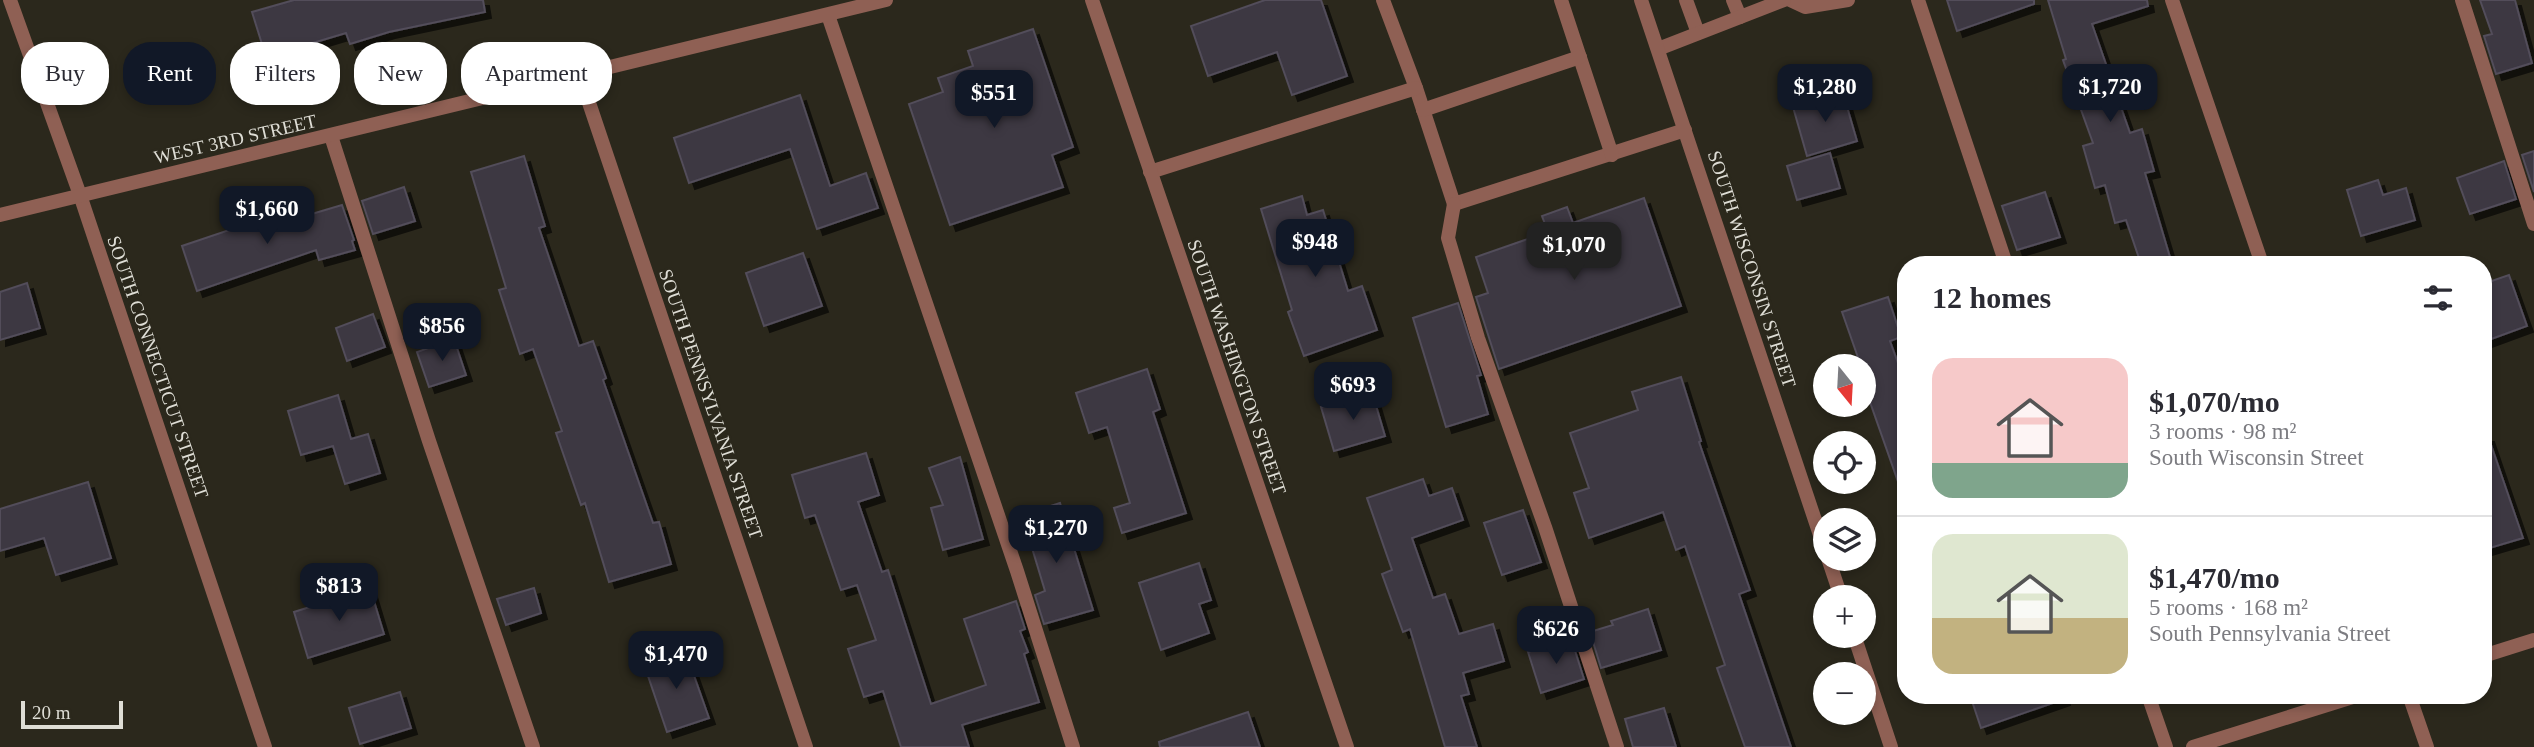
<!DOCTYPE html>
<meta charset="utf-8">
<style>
:root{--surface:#fff;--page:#f2f2f3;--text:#2b2b33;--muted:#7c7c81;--line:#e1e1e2;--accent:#111827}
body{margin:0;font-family:"Times New Roman",serif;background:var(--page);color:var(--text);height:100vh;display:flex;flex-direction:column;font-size:26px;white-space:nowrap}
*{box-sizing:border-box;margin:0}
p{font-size:23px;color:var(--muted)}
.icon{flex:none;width:38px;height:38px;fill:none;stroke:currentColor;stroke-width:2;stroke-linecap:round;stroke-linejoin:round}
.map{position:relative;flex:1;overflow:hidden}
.drawer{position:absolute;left:1897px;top:256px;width:595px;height:448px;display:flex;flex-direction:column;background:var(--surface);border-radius:28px;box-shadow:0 4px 10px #0003}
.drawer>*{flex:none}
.banner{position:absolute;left:21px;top:42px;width:665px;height:63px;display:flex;gap:14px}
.needle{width:46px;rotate:162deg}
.buttons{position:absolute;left:1813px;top:354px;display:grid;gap:14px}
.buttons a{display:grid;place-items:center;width:63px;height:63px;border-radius:50%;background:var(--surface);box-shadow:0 4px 10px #0003;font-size:35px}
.scale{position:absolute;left:21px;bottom:18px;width:102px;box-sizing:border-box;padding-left:7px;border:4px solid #deddd5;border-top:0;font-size:19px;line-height:24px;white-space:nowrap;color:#deddd5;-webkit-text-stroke:5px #2b281c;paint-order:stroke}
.price{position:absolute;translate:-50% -60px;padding:0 16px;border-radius:14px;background:var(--accent);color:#fff;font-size:23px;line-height:46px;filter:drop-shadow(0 2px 4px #0008)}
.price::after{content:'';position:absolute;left:50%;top:42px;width:21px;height:16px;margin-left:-10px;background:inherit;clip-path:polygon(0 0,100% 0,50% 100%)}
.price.selected{background:#222;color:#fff}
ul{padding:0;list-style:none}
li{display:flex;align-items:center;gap:21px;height:175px;padding:0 35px}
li+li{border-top:2px solid var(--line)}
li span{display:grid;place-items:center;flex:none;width:196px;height:140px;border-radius:21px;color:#555}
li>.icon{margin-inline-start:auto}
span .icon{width:84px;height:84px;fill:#fffc;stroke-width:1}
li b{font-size:30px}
h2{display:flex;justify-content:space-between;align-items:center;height:84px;padding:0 35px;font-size:30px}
.tag{padding:0 24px;border-radius:28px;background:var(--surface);box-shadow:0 4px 10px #0003;font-size:24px;line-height:63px}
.tag.selected{background:var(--accent);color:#fff}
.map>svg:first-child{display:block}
</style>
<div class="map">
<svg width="2534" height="747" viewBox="0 0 2534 747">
<defs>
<filter id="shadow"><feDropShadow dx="6" dy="6" stdDeviation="0" flood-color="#0009"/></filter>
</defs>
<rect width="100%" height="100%" fill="#2b281c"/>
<g fill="#3c3743" stroke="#524d5a" stroke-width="2" filter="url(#shadow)">
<path d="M294,0h189l2,12 -96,20 -39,12 -4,-11 -80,24 -14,-45z"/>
<path d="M1265,0h56l26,76 -55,19 -15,-43 -69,24 -17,-50z"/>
<path d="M1947,0h87v4l-77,27z"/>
<path d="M2048,0h99l1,6 -56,18 38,109 12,-4 12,42 -9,2 27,91h-31l-15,-44 -11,3 -10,-38 -10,3 -12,-42 10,-3 -30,-83 3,-1z"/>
<path d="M2480,0h35l17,63 -36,11 -12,-38 8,-2z"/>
<path d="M1033,29l40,118 -21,8 11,32 -113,38 -41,-121 34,-12 -5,-14 35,-12 -5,-15z"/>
<path d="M1843,93l14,48 -50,15 -14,-49z"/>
<path d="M800,95l30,91 36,-13 12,35 -61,21 -27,-80 -101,34 -15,-45z"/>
<path d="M2534,151v41l-12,-37z"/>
<path d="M1830,153l10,35 -43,12 -10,-34z"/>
<path d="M524,156l21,70 -6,2 40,118 14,-5 13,37 -3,2 50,143 6,-1 12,42 -62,18 -24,-79 -4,2 -25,-72 6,-2 -29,-82 -13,5 -21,-64 7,-2 -35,-116z"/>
<path d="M2504,161l12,38 -46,15 -13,-36z"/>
<path d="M2378,180l5,15 23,-7 9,32 -54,16 -14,-46z"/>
<path d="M404,187l11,34 -42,13 -11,-33z"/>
<path d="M2045,192l15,45 -43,13 -15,-44z"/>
<path d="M1302,196l5,19 16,-5 25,81 14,-5 15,44 -73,26 -16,-44 4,-2 -31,-101z"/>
<path d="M1644,198l37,108 -182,63 -23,-72 12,-4 -12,-36 72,-25 -6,-16 25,-9 6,16z"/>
<path d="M342,205l12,35 -2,1 3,9 -36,10 -3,-10 -119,41 -15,-45 83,-28 3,9z"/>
<path d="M803,253l19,53 -58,20 -18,-53z"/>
<path d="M2509,275l18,51 -44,16v-58z"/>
<path d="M27,283l13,45 -40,12v-48z"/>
<path d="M1888,297l13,40 -11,4 16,44v107l-4,1 -38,-108v-19h-3l-19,-54z"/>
<path d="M1458,303l23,72 -4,1 11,38 -42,13 -33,-109z"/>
<path d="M373,314l12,33 -38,14 -11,-33z"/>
<path d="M454,339l12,36 -37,12 -12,-35z"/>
<path d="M1147,369l13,40 -7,3 33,101 -64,20 -8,-25 16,-5 -23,-76 -18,6 -13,-40z"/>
<path d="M1681,377l20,64 -2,1 51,148 -11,4 52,153h-46l-28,-79 8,-3 -40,-119 -9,4 -13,-38 -74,26 -15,-45 15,-5 -19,-55 68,-23 -6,-18z"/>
<path d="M1372,392l13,44 -51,15 -13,-44z"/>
<path d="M338,395l13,44 17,-5 12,39 -35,11 -12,-38 -32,9 -13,-44z"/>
<path d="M2483,436h5l35,102 -40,12z"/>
<path d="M866,453l13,42 -21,7 24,70 6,-2 43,134 55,-19 -22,-66 52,-18 9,28 -5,2 8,21 -4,2 15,48 -77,23 7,22h-68l-18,-56 -19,6 -16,-48 28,-9 -19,-55 -16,5 -26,-75 -10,3 -13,-43z"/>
<path d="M960,457l23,82 -40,11 -12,-42 12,-3 -14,-37z"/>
<path d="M1423,479l6,17 23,-8 11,32 -51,18 21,60 12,-4 14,40 34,-10 11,37 -41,12 6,21 -8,2 16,51h-32l-35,-118 -7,3 -21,-58 10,-4 -25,-72z"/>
<path d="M88,482l23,76 -55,17 -12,-37 -44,13v-42z"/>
<path d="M1060,503l33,107 -49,14 -9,-29 10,-4 -23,-76z"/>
<path d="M1523,510l18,52 -39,13 -18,-52z"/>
<path d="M1199,563l12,37 -12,4 10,29 -48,17 -22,-67z"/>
<path d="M370,588l14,46 -76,24 -14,-46z"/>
<path d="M534,588l7,25 -35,12 -9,-26z"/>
<path d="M1648,609l13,41 -60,18 -11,-36 23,-7 -2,-4z"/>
<path d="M1571,638l13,41 -43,14 -13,-41z"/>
<path d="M685,650l24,68 -42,14 -23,-68z"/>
<path d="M400,692l11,36 -51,16 -11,-36z"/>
<path d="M1970,695h93l1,4 -83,29z"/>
<path d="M1664,708l12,39h-43l-8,-28z"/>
<path d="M1248,712l12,35h-100l-1,-5z"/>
</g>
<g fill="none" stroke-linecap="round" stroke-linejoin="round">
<g stroke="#8f6054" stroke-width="14">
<path d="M1383,0l33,88 38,116 231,-74"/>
<path d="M1561,0l51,155"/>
<path d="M1686,0l12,33"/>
<path d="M1733,0l7,17"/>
<path d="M1790,0l15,7 43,-7"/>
<path d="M1918,0l88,264"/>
<path d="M2462,0l72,224"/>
<path d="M828,15l189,556 56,176"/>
<path d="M1658,49l126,-49"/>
<path d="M1423,110l157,-53"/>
<path d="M331,136l98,305 104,306"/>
<path d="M1150,172l266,-84"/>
<path d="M1454,204l-6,34 30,100 67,189 72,220"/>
<path d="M2148,695l18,52"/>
</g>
<g stroke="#8f6054" stroke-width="14">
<path d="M10,0l70,195 185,552"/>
<path d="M1092,0l255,747"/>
<path d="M2172,0l90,264"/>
<path d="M579,73l227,674"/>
<path d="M2483,656l51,-16"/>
<path d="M2409,695l18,52"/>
<path d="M2193,747l166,-52"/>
</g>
<g stroke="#8f6054" stroke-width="14">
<path d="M1641,0l184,550"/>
<path d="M0,215l886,-215"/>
<path d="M1828,558l13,39"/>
<path d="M1854,635l37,112"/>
</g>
</g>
<g text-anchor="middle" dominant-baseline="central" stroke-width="5" stroke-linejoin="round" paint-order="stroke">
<g font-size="19" fill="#deddd5" stroke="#2b281c">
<text transform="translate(235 139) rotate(-13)">WEST 3RD STREET</text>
<text transform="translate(1752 269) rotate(72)">SOUTH WISCONSIN STREET</text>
<text transform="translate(158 367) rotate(71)">SOUTH CONNECTICUT STREET</text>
<text transform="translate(1237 367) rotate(71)">SOUTH WASHINGTON STREET</text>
<text transform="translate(711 404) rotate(71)">SOUTH PENNSYLVANIA STREET</text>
</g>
</g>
</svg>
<div class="buttons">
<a><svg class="needle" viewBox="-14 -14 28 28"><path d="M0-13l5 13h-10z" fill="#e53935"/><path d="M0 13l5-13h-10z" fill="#7c7c81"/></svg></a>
<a><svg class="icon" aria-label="locate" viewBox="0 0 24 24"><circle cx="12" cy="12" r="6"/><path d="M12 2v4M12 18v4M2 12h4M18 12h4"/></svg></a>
<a><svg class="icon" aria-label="layers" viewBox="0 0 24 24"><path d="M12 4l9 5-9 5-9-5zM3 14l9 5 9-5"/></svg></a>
<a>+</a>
<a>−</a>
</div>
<div class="scale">20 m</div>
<b class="price" style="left:1825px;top:124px">$1,280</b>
<b class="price" style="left:2110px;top:124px">$1,720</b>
<b class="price" style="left:994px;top:130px">$551</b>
<b class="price" style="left:267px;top:246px">$1,660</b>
<b class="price" style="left:1315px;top:279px">$948</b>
<b class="price selected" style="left:1574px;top:282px">$1,070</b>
<b class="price" style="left:442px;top:363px">$856</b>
<b class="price" style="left:1353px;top:422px">$693</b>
<b class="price" style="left:1056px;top:565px">$1,270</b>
<b class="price" style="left:339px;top:623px">$813</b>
<b class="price" style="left:1556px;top:666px">$626</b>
<b class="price" style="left:676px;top:691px">$1,470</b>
<div class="banner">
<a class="tag">Buy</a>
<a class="tag selected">Rent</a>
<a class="tag">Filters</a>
<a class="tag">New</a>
<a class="tag">Apartment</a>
</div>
<section class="drawer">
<h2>12 homes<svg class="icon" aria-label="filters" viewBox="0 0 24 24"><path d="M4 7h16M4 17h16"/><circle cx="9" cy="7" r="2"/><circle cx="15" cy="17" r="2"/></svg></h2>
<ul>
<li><span style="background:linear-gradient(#f6c9c9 75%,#7fa58c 0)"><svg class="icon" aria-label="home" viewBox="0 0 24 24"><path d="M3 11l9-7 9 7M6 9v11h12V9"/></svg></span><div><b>$1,070/mo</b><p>3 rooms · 98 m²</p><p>South Wisconsin Street</p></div></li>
<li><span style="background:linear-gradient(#dfe7d0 60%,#c2b280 0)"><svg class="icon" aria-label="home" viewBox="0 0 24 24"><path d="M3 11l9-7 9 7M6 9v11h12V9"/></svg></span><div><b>$1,470/mo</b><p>5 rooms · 168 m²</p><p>South Pennsylvania Street</p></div></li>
</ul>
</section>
</div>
